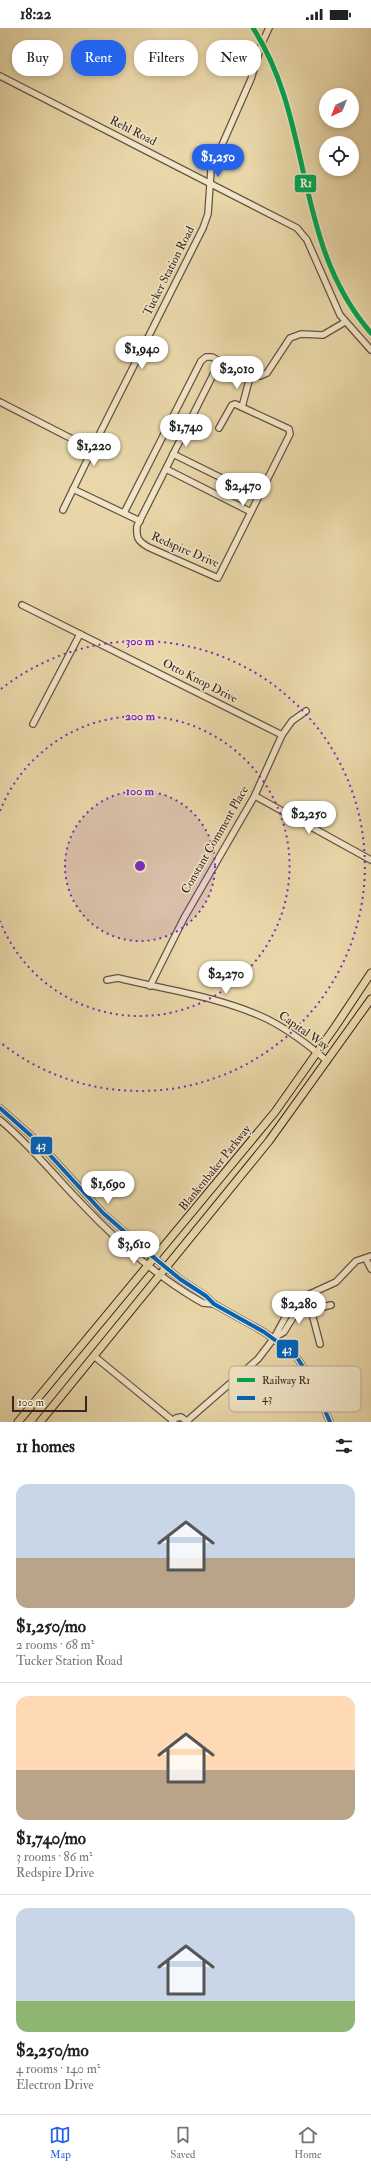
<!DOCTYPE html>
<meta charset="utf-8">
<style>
:root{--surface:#fff;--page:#f6f6f6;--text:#202124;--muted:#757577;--line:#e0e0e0;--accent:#2563eb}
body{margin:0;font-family:"IM FELL Double Pica",serif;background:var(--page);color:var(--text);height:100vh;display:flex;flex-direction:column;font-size:15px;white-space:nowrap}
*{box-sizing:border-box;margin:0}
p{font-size:13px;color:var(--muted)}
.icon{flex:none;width:22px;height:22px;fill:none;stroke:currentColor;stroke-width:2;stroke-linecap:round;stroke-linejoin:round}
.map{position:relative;height:1394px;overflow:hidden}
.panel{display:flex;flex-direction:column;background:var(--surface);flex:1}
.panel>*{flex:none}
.top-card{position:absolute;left:12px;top:12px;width:347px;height:36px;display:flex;gap:8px}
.needle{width:26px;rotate:223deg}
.fabs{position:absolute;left:319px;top:60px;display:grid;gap:8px}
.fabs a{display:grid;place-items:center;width:40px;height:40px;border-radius:50%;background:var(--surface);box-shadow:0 2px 6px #0003;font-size:20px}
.scale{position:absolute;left:12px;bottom:10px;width:75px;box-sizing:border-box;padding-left:4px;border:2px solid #372720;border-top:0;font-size:11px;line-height:14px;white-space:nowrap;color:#372720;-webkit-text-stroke:3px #f1e5c7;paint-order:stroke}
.price{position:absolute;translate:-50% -34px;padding:0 9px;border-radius:14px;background:#fff;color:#222;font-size:13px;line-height:26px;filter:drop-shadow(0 1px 2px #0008)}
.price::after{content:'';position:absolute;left:50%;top:24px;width:12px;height:9px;margin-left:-6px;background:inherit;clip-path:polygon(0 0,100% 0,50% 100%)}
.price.current{background:var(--accent);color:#fff}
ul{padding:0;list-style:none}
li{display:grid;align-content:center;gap:8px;height:212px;padding:0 16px}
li+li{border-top:1px solid var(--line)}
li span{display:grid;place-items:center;height:124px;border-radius:12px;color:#555}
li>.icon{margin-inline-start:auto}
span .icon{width:72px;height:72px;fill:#fffc;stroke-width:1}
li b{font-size:17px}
h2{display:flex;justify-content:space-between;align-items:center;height:48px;padding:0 16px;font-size:17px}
.pill{padding:0 14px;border-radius:16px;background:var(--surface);box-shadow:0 2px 6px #0003;font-size:14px;line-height:36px}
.pill.current{background:var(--accent);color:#fff}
.status{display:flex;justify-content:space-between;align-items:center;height:28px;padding:0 20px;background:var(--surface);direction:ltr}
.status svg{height:11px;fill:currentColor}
.tabs{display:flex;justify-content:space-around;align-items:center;height:56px;border-top:1px solid var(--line);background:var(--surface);font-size:11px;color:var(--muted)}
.tabs a{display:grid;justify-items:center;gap:2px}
.tabs .current{color:var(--accent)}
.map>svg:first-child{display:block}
</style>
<div class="status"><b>18:22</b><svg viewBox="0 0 49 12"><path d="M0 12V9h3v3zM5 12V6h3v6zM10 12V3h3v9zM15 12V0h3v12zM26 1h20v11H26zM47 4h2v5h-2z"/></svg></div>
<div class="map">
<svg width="371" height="1394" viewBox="0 0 371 1394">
<rect width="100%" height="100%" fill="#e9d7a9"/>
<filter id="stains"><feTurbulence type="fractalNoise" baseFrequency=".005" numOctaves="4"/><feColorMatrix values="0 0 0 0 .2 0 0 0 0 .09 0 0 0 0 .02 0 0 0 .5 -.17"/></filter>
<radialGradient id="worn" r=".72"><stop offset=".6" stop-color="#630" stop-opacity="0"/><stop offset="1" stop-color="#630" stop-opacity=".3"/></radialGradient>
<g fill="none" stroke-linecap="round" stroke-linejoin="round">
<defs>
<g id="minor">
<path d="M0,48l297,152 10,12 33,75 31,35"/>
<path d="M0,374l80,41 10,1 8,-7 105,-209 5,-14 3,-44 40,-91 11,-36 7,-15"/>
<path d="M242,379l8,-30"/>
<path d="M171,390l17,7"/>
<path d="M219,400l13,-23 3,-1 54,25 1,5 -72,144 -70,-31c-10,-6 -12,-9 -11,-21l83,-165"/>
<path d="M173,426l85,42"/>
<path d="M166,441l85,43"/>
<path d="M73,461l67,32"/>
<path d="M63,482l34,-70"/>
<path d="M124,485l77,-152 5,-4h6l33,19h15l7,-3 23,-35 11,-4 22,1 22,-13"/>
<path d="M22,577l260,130"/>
<path d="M33,696l47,-90"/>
<path d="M255,768l116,64"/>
<path d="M107,952l11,-2c49,12 103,19 149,41 20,10 44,28 60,42"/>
<path d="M150,958l34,-68 70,-121 28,-62 10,-14 14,-10"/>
<path d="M0,1080l37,33 66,72 55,48 22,18 26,17 8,8 50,28 26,19 8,8 15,24 17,39"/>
<path d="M0,1092c30,25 53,54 80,82 35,37 73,72 116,97l7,4 11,1"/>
<path d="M366,1231l5,10"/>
<path d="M305,1270l6,12 20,-5"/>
<path d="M311,1282l9,34"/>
<path d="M274,1310l10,-6 21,-34"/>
<path d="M94,1328l78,64"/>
<path d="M187,1393l71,-62 16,-21 18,-33 7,-6 37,-17 20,-21 15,-5"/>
<path d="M172,1394l4,-4 5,-1 7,5"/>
</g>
<g id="major">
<path d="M18,1394l257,-310 60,-85 36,-54"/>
<path d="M40,1394l229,-281 102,-142"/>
</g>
</defs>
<use href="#minor" stroke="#645342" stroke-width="8"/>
<use href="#major" stroke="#372720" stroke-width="9"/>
<use href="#minor" stroke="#f1e5c7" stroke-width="5.5"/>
<use href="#major" stroke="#e9d7a9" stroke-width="7"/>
<defs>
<path id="bus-1" d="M0,1080l37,33 66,72 55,48 22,18 26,17 8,8 50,28 26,19 8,8 15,24 17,39"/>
</defs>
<use href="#bus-1" stroke="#f1e5c7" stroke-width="7"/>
<use href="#bus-1" stroke="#0065bd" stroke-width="4"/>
<defs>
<path id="rail-1" d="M253,0c61,94 40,216 118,305"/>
</defs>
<use href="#rail-1" stroke="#f1e5c7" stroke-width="8"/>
<use href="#rail-1" stroke="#00a651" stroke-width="5"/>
</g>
<circle cx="140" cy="838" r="75" fill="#7b2cbf" fill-opacity=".12"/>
<g fill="none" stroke="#7b2cbf" stroke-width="2" stroke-dasharray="2 4">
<circle cx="140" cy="838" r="75"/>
<path d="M0 783A150 150 0 1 1 0 893"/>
<path d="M1 661A225 225 0 1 1 1 1015"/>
</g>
<g text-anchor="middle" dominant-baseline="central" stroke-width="3" stroke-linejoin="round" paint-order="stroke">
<g font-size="12" fill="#372720" stroke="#f1e5c7">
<text transform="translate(133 103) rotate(27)">Rehl Road</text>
<text transform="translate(169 243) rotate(-63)">Tucker Station Road</text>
<text transform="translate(185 522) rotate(23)">Redspire Drive</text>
<text transform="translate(200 653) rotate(27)">Otto Knop Drive</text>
<text transform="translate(215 812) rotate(-60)">Constant Comment Place</text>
<text transform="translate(304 1003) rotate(35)">Capital Way</text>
<text transform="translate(215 1140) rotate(-51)">Blankenbaker Parkway</text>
</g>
</g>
<rect x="229" y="1338" width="132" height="46" rx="6" fill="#f1e5c7" stroke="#b9ac95" stroke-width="1"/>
<rect x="237" y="1350" width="18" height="4" fill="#00a651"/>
<rect x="237" y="1368" width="18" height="4" fill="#0065bd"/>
<g font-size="11" fill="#372720">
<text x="262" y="1356">Railway R1</text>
<text x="262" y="1374">43</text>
</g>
<circle cx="140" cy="838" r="6" fill="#7b2cbf" stroke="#f1e5c7" stroke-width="2"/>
<g font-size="12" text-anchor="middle" font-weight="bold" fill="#7b2cbf" stroke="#f1e5c7" stroke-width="3" stroke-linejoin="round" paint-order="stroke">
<text x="140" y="617">300 m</text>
<text x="140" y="692">200 m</text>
<text x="140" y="767">100 m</text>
</g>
<g stroke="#f1e5c7" stroke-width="1.5">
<rect x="294" y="146" width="23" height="19" rx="4" fill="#00a651"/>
<rect x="30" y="1108" width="23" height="19" rx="4" fill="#0065bd"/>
<rect x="276" y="1311" width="23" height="20" rx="4" fill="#0065bd"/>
</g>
<g font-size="11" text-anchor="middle" font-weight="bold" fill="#fff">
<text x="306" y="159">R1</text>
<text x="41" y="1121">43</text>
<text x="287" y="1325">43</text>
</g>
<rect width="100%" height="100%" filter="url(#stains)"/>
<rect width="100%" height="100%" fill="url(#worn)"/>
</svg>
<div class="fabs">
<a><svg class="needle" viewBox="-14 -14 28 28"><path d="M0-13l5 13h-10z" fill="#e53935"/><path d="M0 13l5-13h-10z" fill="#757577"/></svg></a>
<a><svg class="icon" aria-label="locate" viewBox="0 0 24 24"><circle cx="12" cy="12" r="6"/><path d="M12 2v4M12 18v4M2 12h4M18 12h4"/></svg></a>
</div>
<div class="scale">100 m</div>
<b class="price current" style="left:218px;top:150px">$1,250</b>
<b class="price" style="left:142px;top:342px">$1,940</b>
<b class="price" style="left:237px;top:362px">$2,010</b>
<b class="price" style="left:186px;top:420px">$1,740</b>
<b class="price" style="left:94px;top:439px">$1,220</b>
<b class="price" style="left:243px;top:479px">$2,470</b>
<b class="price" style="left:309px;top:807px">$2,250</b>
<b class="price" style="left:226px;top:967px">$2,270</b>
<b class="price" style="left:108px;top:1177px">$1,690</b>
<b class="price" style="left:134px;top:1237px">$3,610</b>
<b class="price" style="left:299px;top:1297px">$2,280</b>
<div class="top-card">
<a class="pill">Buy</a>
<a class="pill current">Rent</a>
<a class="pill">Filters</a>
<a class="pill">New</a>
</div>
</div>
<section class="panel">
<h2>11 homes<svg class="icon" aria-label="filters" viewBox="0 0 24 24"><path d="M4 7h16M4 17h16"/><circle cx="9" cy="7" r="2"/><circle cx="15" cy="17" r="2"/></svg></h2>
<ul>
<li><span style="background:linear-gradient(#c9d6e8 60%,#b9a48a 0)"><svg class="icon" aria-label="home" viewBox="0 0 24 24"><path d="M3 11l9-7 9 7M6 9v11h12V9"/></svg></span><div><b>$1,250/mo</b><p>2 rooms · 68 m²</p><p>Tucker Station Road</p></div></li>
<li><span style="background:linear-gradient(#ffd9b3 60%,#b9a48a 0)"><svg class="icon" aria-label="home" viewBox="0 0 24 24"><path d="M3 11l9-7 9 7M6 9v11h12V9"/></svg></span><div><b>$1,740/mo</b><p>3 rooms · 86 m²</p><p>Redspire Drive</p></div></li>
<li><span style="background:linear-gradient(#c9d6e8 75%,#8fb573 0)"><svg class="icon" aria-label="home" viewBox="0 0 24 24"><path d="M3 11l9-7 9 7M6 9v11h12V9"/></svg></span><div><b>$2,250/mo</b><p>4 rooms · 140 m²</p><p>Electron Drive</p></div></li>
</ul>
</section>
<nav class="tabs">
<a class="current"><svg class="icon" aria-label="map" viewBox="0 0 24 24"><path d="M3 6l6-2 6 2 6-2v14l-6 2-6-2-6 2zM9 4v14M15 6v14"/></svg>Map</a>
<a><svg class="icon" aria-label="saved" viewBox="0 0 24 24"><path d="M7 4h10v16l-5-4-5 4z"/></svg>Saved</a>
<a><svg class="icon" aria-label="home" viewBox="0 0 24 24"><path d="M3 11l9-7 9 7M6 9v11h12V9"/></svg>Home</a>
</nav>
